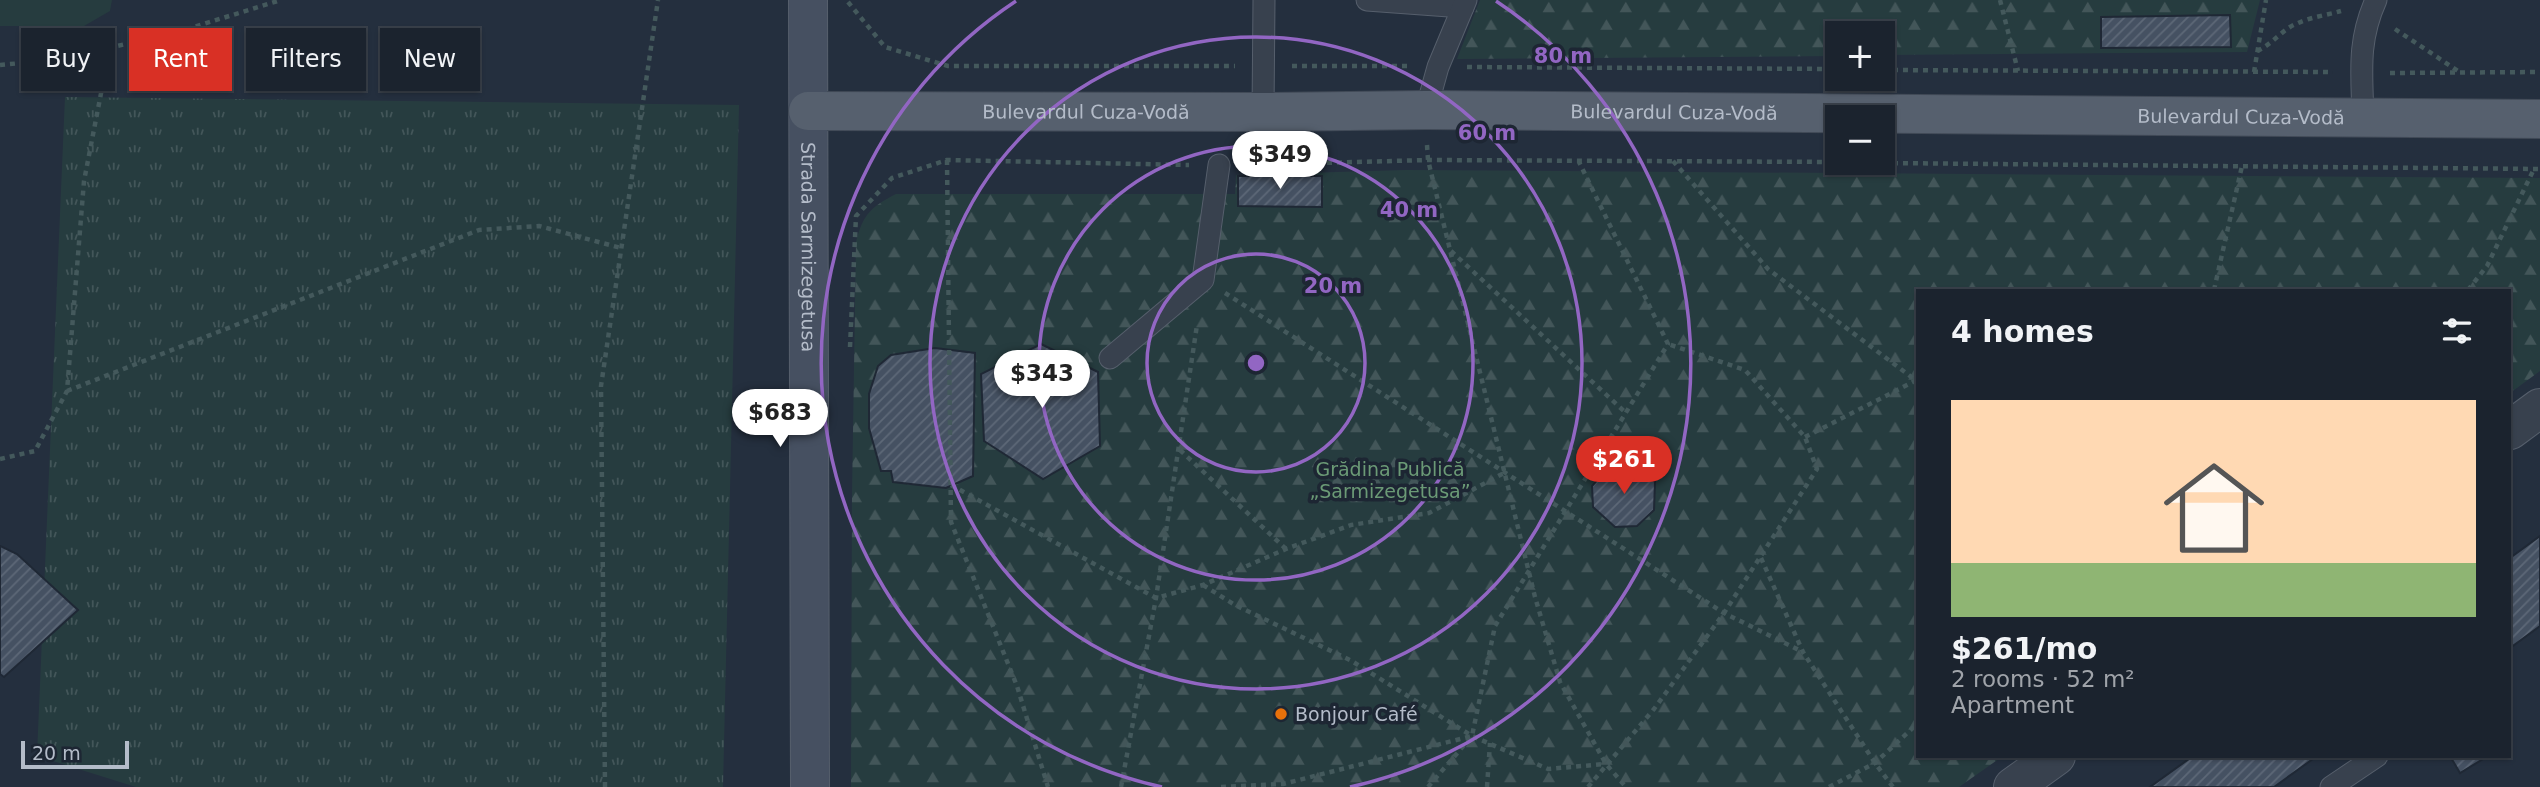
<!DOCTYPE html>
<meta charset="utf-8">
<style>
:root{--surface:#1b232e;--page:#242b36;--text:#f1f3f6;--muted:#a0a4aa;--line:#39404a;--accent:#d93025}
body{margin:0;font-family:"DejaVu Sans",sans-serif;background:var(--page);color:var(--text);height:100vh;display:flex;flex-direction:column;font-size:26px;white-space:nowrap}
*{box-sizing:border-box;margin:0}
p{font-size:23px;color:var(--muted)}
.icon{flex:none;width:38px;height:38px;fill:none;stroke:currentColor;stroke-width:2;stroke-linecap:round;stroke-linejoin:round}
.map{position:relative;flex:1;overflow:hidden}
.side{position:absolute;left:1916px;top:289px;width:595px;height:469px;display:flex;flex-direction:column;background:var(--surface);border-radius:0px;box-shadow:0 2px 5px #0004,0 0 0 2px var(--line)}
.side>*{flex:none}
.top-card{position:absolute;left:21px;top:28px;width:665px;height:63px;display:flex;gap:14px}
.buttons{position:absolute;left:1825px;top:21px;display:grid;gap:14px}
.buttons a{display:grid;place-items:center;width:70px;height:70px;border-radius:0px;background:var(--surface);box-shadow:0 2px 5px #0004,0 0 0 2px var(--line);font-size:35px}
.scale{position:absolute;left:21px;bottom:18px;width:108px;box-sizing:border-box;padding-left:7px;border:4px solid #b4bcc9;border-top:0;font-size:19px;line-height:24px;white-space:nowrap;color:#b4bcc9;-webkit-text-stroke:5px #1d2633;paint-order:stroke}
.price{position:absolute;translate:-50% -60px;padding:0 16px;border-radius:24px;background:#fff;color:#222;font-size:23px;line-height:46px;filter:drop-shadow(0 2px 4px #0008)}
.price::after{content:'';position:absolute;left:50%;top:42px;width:21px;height:16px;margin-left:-10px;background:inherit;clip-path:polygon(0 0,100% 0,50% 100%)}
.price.on{background:var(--accent);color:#fff}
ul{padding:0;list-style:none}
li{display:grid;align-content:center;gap:14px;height:371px;padding:0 35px}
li+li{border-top:2px solid var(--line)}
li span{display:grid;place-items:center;height:217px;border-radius:0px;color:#555}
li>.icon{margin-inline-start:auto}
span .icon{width:126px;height:126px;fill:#fffc;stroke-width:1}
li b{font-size:30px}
h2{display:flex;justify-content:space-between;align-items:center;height:84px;padding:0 35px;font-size:30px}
.chip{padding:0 24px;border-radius:0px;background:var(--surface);box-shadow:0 2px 5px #0004,0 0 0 2px var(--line);font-size:24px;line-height:63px}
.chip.on{background:var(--accent);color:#fff}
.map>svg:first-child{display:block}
</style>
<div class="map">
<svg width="2540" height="787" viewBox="0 0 2540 787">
<defs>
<pattern id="grass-tufts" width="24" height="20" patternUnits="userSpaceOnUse" patternTransform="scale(1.75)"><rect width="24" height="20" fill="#263c3f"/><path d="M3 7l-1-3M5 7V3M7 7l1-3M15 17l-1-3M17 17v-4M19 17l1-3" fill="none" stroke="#435659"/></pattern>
<pattern id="forest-firs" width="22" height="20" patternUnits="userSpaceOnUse" patternTransform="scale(1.75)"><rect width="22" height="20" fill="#263c3f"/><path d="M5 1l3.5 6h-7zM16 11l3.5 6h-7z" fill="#435659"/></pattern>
<pattern id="building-hatch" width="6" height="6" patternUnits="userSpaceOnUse" patternTransform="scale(1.75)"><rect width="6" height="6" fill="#455162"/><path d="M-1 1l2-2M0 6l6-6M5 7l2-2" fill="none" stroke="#5d6877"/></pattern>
</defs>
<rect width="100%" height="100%" fill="#242f3e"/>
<path fill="url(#grass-tufts)" d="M65,97l674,8 -16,682h-587l-99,-31z"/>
<g fill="url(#forest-firs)">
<path d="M1480,0h780l-13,52 -364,3v-22h-45l-1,23 -380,3z"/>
<path d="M1406,170l1134,8v193l-30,22v-103h-592v466h85l-44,31h-1108l1,-292 4,-253c7,-28 15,-35 40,-48h339l1,-19z"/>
</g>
<path fill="#263c3f" d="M0,0h112l-2,11 -26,15h-84z"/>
<g fill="url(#building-hatch)" stroke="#1f2835" stroke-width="2">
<path d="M2230,15l1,32 -130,1v-31z"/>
<path d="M1238,176h84v31l-84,-1z"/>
<path d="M1041,344l57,28 2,74 -57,33 -59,-38 -3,-67z"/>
<path d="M935,348l40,5 -2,123 -27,12 -53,-6 -2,-11h-10l-12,-43v-34l9,-28 13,-11z"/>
<path d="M1626,464l8,1 21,17 -1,28 -17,16 -22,1 -22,-20 -1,-21 15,-17z"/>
<path d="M2540,536v90l-30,22v-90z"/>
<path d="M0,546l17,8 61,56 -74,67 -4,-3z"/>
<path d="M2193,756h124l-43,31h-124z"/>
<path d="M2450,756h38l-28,17z"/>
</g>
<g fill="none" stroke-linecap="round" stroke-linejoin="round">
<defs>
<g id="lane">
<path d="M1367,0l96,7"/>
<path d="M1426,110l12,-43 28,-67"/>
<path d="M1263,112l1,-112"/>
<path d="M2363,118c-1,-44 -6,-76 13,-118"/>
<path d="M1110,358l93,-78 16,-115"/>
<path d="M2331,787l46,-31"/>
</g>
<g id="street">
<path d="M2510,430l30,-22"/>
<path d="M2013,787l43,-31"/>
</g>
<g id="secondary">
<path id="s1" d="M808,0l2,787"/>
</g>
<g id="primary">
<path id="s2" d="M808,111l455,1 163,-2 1114,9"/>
</g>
</defs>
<use href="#lane" stroke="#565f6c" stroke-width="23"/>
<use href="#street" stroke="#565f6c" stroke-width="40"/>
<use href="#secondary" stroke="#565f6c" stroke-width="40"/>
<use href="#primary" stroke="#414a57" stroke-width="40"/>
<g stroke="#44595c" stroke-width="4.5" stroke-dasharray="5 5" stroke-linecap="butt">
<path d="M2000,0l18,71"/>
<path d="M848,2l37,45 63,19h287"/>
<path d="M2395,29l66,44"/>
<path d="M2257,51c16,-7 25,-22 41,-28 13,-6 29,-8 43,-12"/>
<path d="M0,65l54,-5 117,-26 110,-34"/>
<path d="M1292,66h118"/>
<path d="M1467,67l371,2"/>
<path d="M1883,70l450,2"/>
<path d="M2254,72l12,-72"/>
<path d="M2390,73l150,-1"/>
<path d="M1427,145l1,15 107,437 25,85 46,82 20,23"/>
<path d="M947,160l4,362 66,164 31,101"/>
<path d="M1673,161l95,108 150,113"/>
<path d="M1883,163l657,6"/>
<path d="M1247,165l181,-5 410,2"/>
<path d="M1451,251l175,162"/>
<path d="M2214,290l28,-124"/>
<path d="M2468,290l19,-24 47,-97"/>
<path d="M1225,293l499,320 79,39"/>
<path d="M850,347l6,-131 36,-38 55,-18 242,5"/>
<path d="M67,391l412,-161 60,-4 82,22"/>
<path d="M1805,437l112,-57"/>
<path d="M1180,450l106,99"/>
<path d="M0,459l35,-8 32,-60 17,-210 26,-134"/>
<path d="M951,485l205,113 47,-13 83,-36 65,-24 78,-12 75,-40"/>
<path d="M1761,558l42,94 72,111 18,24"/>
<path d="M1203,585l32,20 115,55 122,76 76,33 57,-5"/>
<path d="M605,787l-4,-401 57,-386"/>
<path d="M1121,787l35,-189 41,-273"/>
<path d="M1221,787l62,-3 189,-48"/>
<path d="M1428,787l44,-51 23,-110 173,-282 -89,-182"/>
<path d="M1487,787l3,-44"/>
<path d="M1588,787l66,-78 70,-96 93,-144 -12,-32 -60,-67 -77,-26"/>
<path d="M1829,787l46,-24 43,-40"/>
</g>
<use href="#lane" stroke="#38414e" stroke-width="21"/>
<use href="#street" stroke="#38414e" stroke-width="38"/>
<use href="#secondary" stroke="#465061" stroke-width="38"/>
<use href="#primary" stroke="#56606e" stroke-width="38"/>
</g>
<g fill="none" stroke="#9266c3" stroke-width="3.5">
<circle cx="1256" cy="363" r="109"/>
<circle cx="1256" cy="363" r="217"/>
<circle cx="1256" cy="363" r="326"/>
<path d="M1162 787A434 434 0 0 1 1016 1M1496 1A434 434 0 0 1 1350 787"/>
</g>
<circle fill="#e8710a" stroke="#1d2633" stroke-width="2.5" cx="1281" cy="714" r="7"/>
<g text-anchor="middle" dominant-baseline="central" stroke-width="7" stroke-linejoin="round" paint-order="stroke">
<g font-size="19" fill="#b4bcc9" stroke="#1d2633">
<text stroke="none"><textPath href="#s2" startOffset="278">Bulevardul Cuza-Vodă</textPath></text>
<text stroke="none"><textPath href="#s2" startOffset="866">Bulevardul Cuza-Vodă</textPath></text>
<text stroke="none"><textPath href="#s2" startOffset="1433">Bulevardul Cuza-Vodă</textPath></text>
<text stroke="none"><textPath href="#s1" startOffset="247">Strada Sarmizegetusa</textPath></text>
</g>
<g font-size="19" fill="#6b9a76" stroke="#1d2633">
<text x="1390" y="469">Grădina Publică<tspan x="1390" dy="22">„Sarmizegetusa”</tspan></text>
</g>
<g font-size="19" fill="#b4bcc9" stroke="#1d2633" text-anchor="start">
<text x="1295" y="714">Bonjour Café</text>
</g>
</g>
<circle cx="1256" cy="363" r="10" fill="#9266c3" stroke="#1d2633" stroke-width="3.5"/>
<g font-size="21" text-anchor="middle" font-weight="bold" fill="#9266c3" stroke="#1d2633" stroke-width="7" stroke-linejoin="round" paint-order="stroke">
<text x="1563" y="63">80 m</text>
<text x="1487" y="140">60 m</text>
<text x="1409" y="217">40 m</text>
<text x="1333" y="293">20 m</text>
</g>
</svg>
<div class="buttons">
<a>+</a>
<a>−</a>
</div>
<div class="scale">20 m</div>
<b class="price" style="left:1280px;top:191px">$349</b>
<b class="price" style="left:1042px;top:410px">$343</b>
<b class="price" style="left:780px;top:449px">$683</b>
<b class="price on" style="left:1624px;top:496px">$261</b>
<div class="top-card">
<a class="chip">Buy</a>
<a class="chip on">Rent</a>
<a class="chip">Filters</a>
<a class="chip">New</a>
</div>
<section class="side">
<h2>4 homes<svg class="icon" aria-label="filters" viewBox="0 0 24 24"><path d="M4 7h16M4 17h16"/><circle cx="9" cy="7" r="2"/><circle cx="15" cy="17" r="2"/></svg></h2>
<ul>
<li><span style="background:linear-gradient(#ffd9b3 75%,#8fb573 0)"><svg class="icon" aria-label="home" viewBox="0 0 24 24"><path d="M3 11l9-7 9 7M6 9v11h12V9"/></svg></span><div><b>$261/mo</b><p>2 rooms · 52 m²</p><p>Apartment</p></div></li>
</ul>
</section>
</div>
